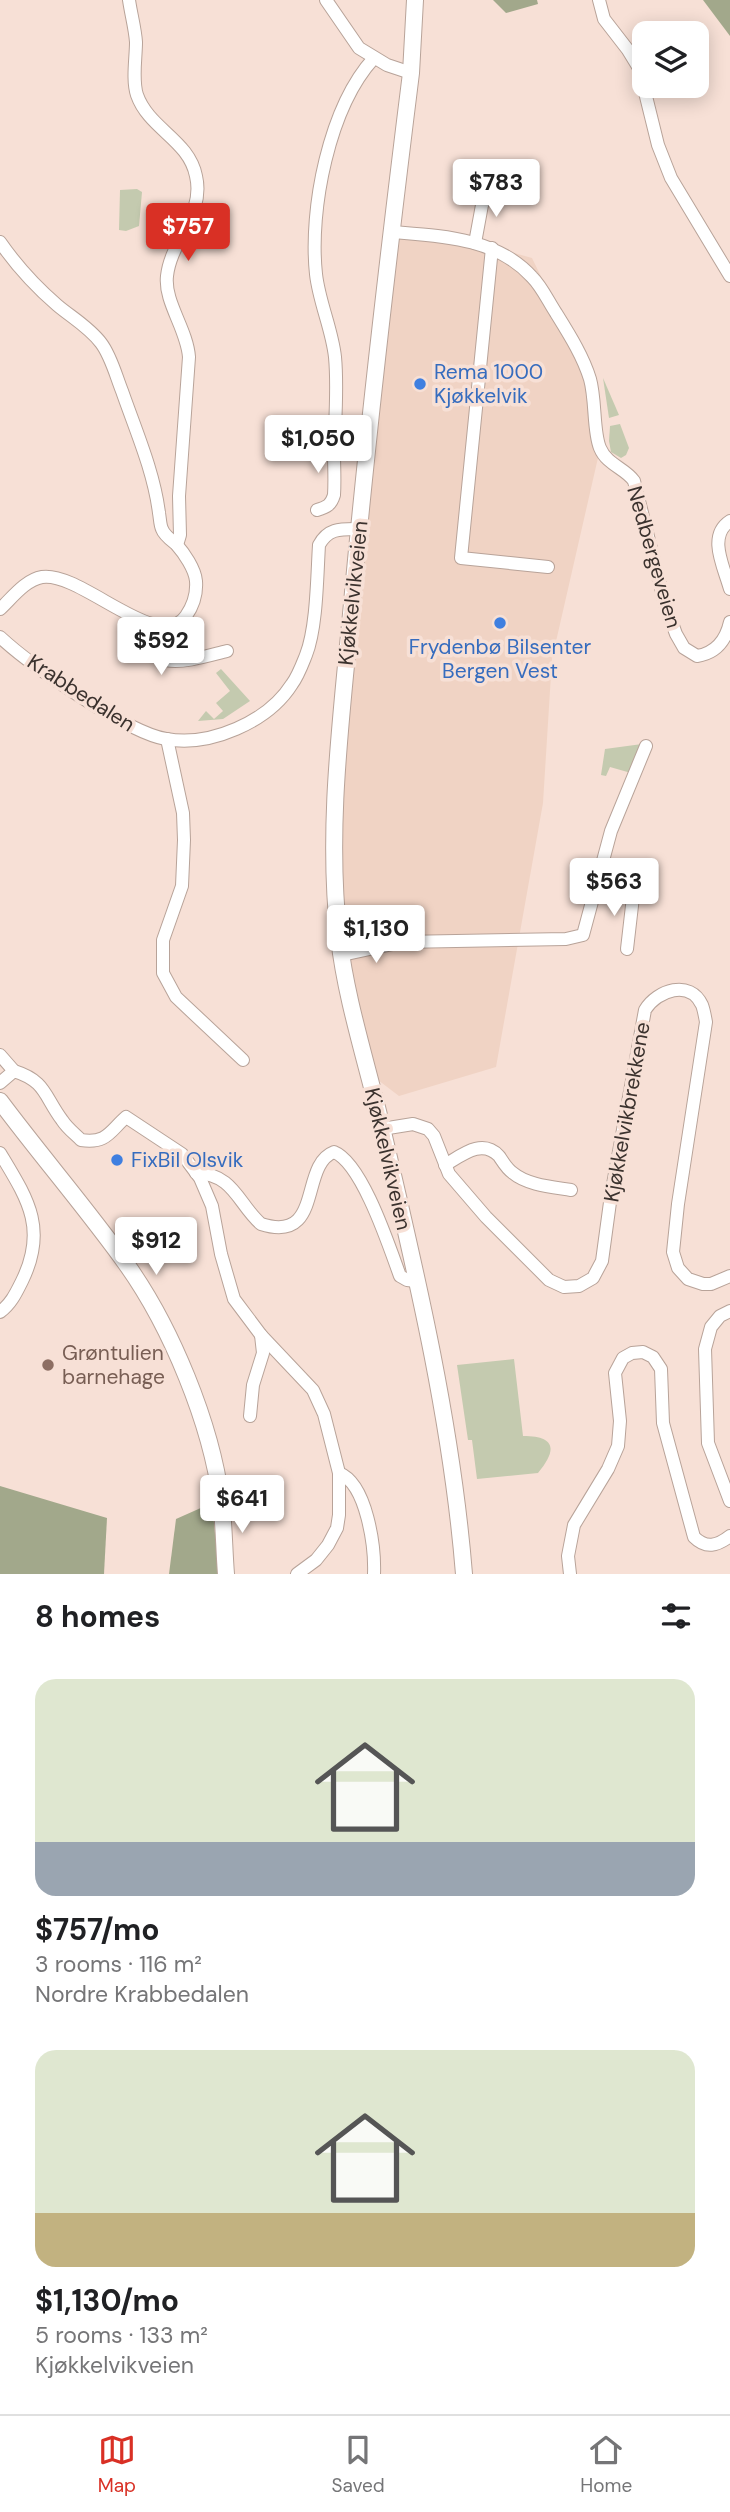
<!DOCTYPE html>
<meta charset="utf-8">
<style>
:root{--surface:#fff;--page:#f6f6f6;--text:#202124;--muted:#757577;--line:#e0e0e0;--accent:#d93025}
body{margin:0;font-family:"DM Sans",sans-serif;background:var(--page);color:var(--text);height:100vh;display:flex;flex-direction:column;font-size:26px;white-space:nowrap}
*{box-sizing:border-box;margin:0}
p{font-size:23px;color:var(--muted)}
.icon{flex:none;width:38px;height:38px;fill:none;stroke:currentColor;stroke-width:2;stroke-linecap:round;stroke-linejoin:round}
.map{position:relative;height:1574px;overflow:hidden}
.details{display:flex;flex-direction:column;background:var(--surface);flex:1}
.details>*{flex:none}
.tools{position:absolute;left:632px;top:21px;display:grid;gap:14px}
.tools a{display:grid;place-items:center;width:77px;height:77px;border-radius:14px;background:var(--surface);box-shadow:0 4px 18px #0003;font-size:35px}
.price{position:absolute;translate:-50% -60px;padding:0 16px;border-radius:7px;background:#fff;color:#222;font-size:23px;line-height:46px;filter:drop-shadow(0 2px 4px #0008)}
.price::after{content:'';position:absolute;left:50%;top:42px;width:21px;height:16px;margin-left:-10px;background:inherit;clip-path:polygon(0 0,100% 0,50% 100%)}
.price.on{background:var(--accent);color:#fff}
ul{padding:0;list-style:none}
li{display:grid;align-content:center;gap:14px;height:371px;padding:0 35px}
li span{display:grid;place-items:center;height:217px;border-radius:21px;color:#555}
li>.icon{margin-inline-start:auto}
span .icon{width:126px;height:126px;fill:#fffc;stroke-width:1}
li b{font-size:30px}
h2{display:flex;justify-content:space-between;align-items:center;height:84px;padding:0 35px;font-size:30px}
.menu{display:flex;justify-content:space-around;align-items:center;height:98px;border-top:2px solid var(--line);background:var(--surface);font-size:19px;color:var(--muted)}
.menu a{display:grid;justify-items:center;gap:4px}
.menu .on{color:var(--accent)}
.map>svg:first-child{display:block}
</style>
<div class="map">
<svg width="730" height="1574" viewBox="0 0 730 1574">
<rect width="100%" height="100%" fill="#f7e0d6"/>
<path fill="#f0d3c4" d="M393,232l89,12 50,14 51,105 17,86 -48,210 -9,144 -47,264 -97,29 -25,-19 -16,-59 -23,-148 33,-372 19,-159z"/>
<g fill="#c4caaf">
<path d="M137,189l5,3 -3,34 -13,5 -7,-1 1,-40z"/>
<path d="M603,378l16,37 -10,3z"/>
<path d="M620,424l9,24 -3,7 -5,3 -10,-6 -2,-11 1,-15z"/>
<path d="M221,669l29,32 -27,18 -25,2 8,-10 8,8 9,-8 -7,-8 14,-12 -14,-18z"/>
<path d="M642,744l-11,29 -21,-6 -4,9 -5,-1 4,-26z"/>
<path d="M514,1359l9,77c32,0 35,13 15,37l-61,6 -5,-39h-4l-11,-75z"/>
</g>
<g fill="#a2a88b">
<path d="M493,0h44l1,4 -32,9z"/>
<path d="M703,0h27v36z"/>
<path d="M0,1486l107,32 -3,56h-104z"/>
<path d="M212,1503l7,71h-50l7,-55z"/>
</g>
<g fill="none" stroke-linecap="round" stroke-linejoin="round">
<defs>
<g id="minor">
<path d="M129,0c2,14 6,28 7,42 0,16 -4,38 1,53 12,34 52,45 59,81 9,38 -25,64 -29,100 -3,26 20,53 22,81l-10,139 1,39 -3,10"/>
<path d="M326,0l33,48 28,17 24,8"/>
<path d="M599,0l5,19 24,31 11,18 19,77 13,33 59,98"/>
<path d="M393,232c49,4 104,6 139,45 10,10 16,24 24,36 13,21 27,43 34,66 6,21 3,53 10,69 7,17 25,20 34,33l31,123 11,30 8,14 13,8c19,-3 29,-16 33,-34"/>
<path d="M0,242c16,23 35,44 57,63 14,12 32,22 44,38 10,13 15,33 21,48 14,40 32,81 37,122 1,5 1,12 3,16 2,6 9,11 14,15 8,9 19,25 20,37 1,13 -3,25 -10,35 -27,39 -105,-45 -144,-39 -17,3 -30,21 -42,32"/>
<path d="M475,243l7,-38 10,-19"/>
<path d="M492,248l-31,310 87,9"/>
<path d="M317,510c10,-3 14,-5 17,-15 1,-14 0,-28 0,-43 1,-32 4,-63 1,-95 -3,-28 -16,-55 -19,-83 -7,-65 13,-167 58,-216"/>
<path d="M730,521c-23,15 -6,46 0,68"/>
<path d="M143,622c-3,57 51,37 84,29"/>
<path d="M0,637c30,28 128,96 166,102 44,8 102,-17 126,-55 6,-8 10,-19 14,-29 11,-28 11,-79 13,-110 9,-17 22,-16 39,-16"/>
<path d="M167,739l16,74 1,27 -2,46 -19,54v33l13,24 67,63"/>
<path d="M596,890l37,7 -6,52"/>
<path d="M633,897l3,-28"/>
<path d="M339,936h32l31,6"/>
<path d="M342,955l60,-13 164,-3 17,-4 28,-104 35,-85"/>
<path d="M0,1055l14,16"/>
<path d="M0,1083l14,-12c32,10 30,25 48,49 5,8 13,14 19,20 26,4 29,-9 45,-23l56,37 18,24 12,28 9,48 13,45 27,36 52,55 11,24 15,59v42l-2,13 -9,17 -12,15 -19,14"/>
<path d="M382,1129l31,-5 15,5 6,7 15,38 37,43 63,63 15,7 15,-1 14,-8 9,-17 9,-66 34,-185c12,-20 45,-31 57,-5 2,5 3,12 4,17l-28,182 -5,48 5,16 10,11 15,5h8l19,-8"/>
<path d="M0,1153c27,45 48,75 22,128 -6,12 -11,23 -22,31"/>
<path d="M445,1165c17,-10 37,-27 54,-9 4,6 8,13 14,17 14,12 40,14 58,17"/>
<path d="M196,1173c38,1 42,31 65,51 63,20 38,-59 73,-72 28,11 55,94 66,124l7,4 9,1"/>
<path d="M730,1311l-10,5 -9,11 -6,22 3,94 22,58"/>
<path d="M250,1416l3,-31 10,-32 -2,-18"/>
<path d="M339,1473c28,11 36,74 35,101"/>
<path d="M570,1574l-2,-18 6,-31 34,-56 10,-23 2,-25 -5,-48 8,-15 9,-5 11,-1 10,5 8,12 2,54 31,114c12,12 23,9 36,-1"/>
</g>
<g id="major">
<path d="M415,0l-4,73c-22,176 -43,353 -59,530 -10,111 -26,224 -13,335 7,63 30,132 44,194 34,145 69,293 81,442"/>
<path d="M0,1101c41,55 87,108 127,164 44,62 84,158 94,235 3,24 3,49 5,74"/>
</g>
</defs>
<use href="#minor" stroke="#b8a399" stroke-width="14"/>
<use href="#major" stroke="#b8a399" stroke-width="18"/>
<use href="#minor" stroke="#fff" stroke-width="12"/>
<use href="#major" stroke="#fff" stroke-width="16"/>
</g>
<g fill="#3f7fe0" stroke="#f7e0d6" stroke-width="2.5">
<circle cx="420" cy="384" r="7"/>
<circle cx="500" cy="623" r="7"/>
<circle cx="117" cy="1160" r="7"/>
</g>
<circle fill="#8d6e63" stroke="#f7e0d6" stroke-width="2.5" cx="48" cy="1365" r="7"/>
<g text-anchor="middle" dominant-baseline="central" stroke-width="7" stroke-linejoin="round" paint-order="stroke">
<g font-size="21" fill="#366cbe" stroke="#f7e0d6" text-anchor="start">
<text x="434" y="372">Rema 1000<tspan x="434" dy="24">Kjøkkelvik</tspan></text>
<text x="500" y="647" text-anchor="middle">Frydenbø Bilsenter<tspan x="500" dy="24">Bergen Vest</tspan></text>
<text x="131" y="1160">FixBil Olsvik</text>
</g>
<g font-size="21" fill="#3b322e" stroke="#f7e0d6">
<text transform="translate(654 557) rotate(74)">Nedbergeveien</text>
<text transform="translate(353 593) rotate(-84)">Kjøkkelvikveien</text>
<text transform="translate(81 693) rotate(33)">Krabbedalen</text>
<text transform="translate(627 1112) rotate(-80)">Kjøkkelvikbrekkene</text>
<text transform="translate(388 1159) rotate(77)">Kjøkkelvikveien</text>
</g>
<g font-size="21" fill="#785e54" stroke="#f7e0d6" text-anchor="start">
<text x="62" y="1353">Grøntulien<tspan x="62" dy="24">barnehage</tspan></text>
</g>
</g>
</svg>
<div class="tools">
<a><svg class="icon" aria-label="layers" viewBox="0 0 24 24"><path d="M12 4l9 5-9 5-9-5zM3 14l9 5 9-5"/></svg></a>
</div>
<b class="price" style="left:496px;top:219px">$783</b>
<b class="price on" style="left:188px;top:263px">$757</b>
<b class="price" style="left:318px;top:475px">$1,050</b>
<b class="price" style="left:161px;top:677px">$592</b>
<b class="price" style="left:614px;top:918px">$563</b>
<b class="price" style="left:376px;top:965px">$1,130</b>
<b class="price" style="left:156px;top:1277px">$912</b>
<b class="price" style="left:242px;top:1535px">$641</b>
</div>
<section class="details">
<h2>8 homes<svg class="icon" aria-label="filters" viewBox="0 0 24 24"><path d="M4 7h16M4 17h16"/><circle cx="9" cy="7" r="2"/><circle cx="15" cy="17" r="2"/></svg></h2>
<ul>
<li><span style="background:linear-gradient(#dfe7d0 75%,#9aa5b1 0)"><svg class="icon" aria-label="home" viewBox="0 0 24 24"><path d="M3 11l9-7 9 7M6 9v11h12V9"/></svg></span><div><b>$757/mo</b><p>3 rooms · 116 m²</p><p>Nordre Krabbedalen</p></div></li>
<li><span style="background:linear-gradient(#dfe7d0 75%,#c2b280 0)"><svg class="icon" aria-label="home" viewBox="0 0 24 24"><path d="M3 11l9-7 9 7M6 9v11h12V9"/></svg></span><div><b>$1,130/mo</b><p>5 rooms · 133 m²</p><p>Kjøkkelvikveien</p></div></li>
</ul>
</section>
<nav class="menu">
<a class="on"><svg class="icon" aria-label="map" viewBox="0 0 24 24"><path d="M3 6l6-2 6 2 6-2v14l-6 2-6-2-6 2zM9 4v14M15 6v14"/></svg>Map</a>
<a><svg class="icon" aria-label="saved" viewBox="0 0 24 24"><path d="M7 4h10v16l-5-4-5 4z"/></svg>Saved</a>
<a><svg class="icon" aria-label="home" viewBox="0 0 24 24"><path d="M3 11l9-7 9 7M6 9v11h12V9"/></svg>Home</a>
</nav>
